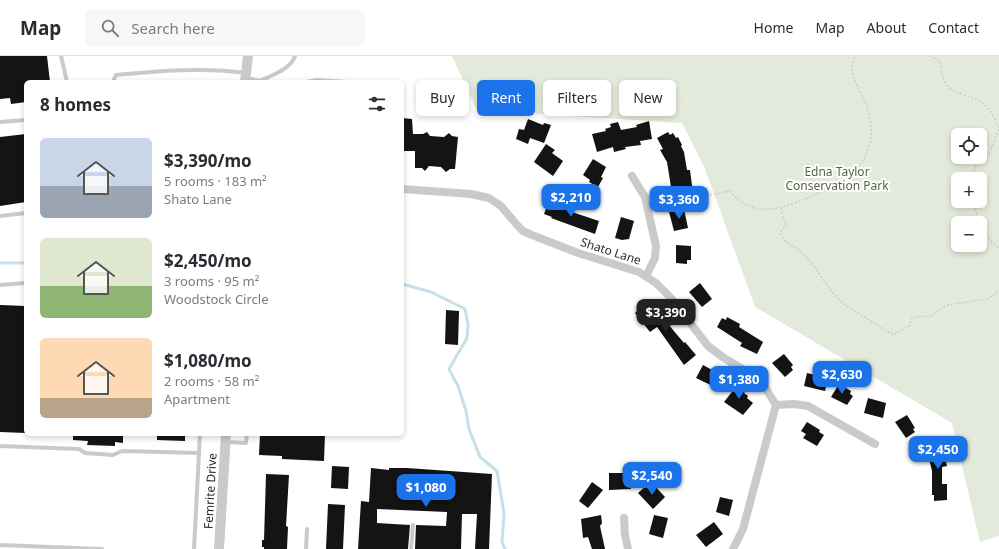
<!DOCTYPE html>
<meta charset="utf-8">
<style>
:root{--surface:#fff;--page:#f7f7f7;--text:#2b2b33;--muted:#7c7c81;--line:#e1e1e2;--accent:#1a73e8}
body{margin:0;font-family:"Noto Sans",sans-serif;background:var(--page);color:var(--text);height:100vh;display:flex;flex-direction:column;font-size:15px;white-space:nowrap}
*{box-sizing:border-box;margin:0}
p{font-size:13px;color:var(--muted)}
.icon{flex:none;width:22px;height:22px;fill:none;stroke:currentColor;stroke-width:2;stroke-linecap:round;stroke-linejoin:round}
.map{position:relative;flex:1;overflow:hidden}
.details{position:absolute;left:24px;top:24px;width:380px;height:356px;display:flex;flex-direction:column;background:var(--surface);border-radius:6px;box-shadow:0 2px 6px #0003}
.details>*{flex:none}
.top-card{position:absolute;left:416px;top:24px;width:380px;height:36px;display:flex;gap:8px}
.fabs{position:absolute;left:951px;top:72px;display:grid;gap:8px}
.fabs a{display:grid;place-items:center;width:36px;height:36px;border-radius:6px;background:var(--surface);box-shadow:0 2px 6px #0003;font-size:20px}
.price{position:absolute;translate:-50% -34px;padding:0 9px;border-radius:8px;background:var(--accent);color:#fff;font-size:13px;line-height:26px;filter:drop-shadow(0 1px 2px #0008)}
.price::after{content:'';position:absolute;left:50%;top:24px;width:12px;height:9px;margin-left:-6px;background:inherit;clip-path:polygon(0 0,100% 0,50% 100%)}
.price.selected{background:#222;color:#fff}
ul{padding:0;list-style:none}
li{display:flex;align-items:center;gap:12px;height:100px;padding:0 16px}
li span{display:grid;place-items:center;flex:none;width:112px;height:80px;border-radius:6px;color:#555}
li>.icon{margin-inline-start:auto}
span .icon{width:48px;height:48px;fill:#fffc;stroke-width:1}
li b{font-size:17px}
h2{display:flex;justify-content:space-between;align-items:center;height:48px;padding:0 16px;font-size:17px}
.pill{padding:0 14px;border-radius:6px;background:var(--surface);box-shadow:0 2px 6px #0003;font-size:14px;line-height:36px}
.pill.selected{background:var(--accent);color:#fff}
header{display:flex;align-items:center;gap:24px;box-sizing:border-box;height:56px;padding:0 20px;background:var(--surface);border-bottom:1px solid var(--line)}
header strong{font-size:19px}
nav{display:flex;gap:22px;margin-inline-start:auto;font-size:14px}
.search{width:280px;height:36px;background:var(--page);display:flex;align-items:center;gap:10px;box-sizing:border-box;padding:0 14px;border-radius:6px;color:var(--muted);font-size:15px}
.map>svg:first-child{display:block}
</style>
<header>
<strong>Map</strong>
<div class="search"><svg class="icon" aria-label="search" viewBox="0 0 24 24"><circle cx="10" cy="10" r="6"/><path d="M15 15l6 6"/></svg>Search here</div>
<nav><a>Home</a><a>Map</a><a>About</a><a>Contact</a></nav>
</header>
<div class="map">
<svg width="999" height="493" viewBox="0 0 999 493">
<rect width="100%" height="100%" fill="#fff"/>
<path fill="#e4eadb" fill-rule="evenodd" d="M452,0h547v480l-19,6 -28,-119 -197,-116 -50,-138 -23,-46 -205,-13zM958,79h22v22h-22zM958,123h22v22h-22zM958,167h22v22h-22z"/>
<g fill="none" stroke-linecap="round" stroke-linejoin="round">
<g stroke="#c8dfe9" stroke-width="3">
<path d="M0,207h26"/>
<path d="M402,228l29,8 34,17 3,15 -1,14 -18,31 9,17 8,25 3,18 11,28 17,14 7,42 -2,29 3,7"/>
</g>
</g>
<g fill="#141414">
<path d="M0,0h47l3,26h-24v20l-15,2 -1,-6 -10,1z"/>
<path d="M402,62l10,1 1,15h10l4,-2 3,4 14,1 5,-4 3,3 6,1 -3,32h-5l-4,3 -5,-5 -12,-1 -4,5 -3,-3h-7v-17h-13z"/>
<path d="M528,63l15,6 1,-2 7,2 -7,18 -14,-5 -2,6 -12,-5 3,-10 5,1z"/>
<path d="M649,65l3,18 -12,2 1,4 -16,2 1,2 -12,3 -1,-5 -16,5 -5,-18 14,-3 -1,-2 6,-2 -1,-3 8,-2 3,8 16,-3 -1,-2z"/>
<path d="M668,76l2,3 3,-2 3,5 2,-1 4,8 -1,1 3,6 3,18h3l3,23 -22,4 -1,-10h1l-4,-25 -7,-12 3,-1 -6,-11z"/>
<path d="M26,78v68l-26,4v-69z"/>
<path d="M546,88l9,6 -3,3 11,8 -10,15 -19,-14z"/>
<path d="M593,103l13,8 -5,10 2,1 -5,9 -9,-5 1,-2 -7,-5z"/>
<path d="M549,145l15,6 -1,2 36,12 -4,13 -44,-16 1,-1 -8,-3z"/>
<path d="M684,153l4,19 -14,3 -5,-19z"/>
<path d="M621,161l13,4 -5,18 -7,1 -7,-2z"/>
<path d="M676,189l15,1v14h-4v4l-11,-1z"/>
<path d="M700,227l12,16 -10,8 -13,-15z"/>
<path d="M646,248l9,11 5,-5 6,8 -1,1 3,5 16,19 1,-1 11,13 -12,10 -27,-38 -7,5 -15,-19z"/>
<path d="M0,249l26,1v127l-26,-1z"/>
<path d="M446,254l13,1 -1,34 -13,-1z"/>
<path d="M727,261l13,7 -1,3 24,15 -6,12 -17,-8 2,-3 -25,-16 5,-9 4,2z"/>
<path d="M784,298l9,11 -2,2 2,3 -8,7 -13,-14z"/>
<path d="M703,309l24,13 -6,12 -25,-12z"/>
<path d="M807,317l21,5 -3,13 -21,-5z"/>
<path d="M739,327l8,6 -3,4 4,3 -1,2 6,5 -10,12 -19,-13z"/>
<path d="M839,328l12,7 -1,3 3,2 -6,9 -16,-8z"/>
<path d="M868,342l18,5 -3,15 -19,-5z"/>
<path d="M907,359l8,13 -2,1 2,3 -9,6 -11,-16z"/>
<path d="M807,366l13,8 -1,2 5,3 -7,11 -14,-8 3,-4 -5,-3z"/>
<path d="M73,378h50v9l-8,-1v4l-28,-1 1,-4 -15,-1z"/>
<path d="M157,378h28v7l-28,-1z"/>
<path d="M260,378h65l-1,27 -42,-2v-3l-23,-1z"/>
<path d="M941,387l1,1 4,-1 2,9 -4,1 3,13 -5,1v17h5v16l-13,1v-6h-2v-24l-6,-25z"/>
<path d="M332,410l17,1 -1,22 -17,-1z"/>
<path d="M371,412l18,2v-2h18l85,6 -3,75h-14l2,-35h-15l-1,35h-46l1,-24 30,1 1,-14 -70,-3v14l33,2 -2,24h-50l3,-48 8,1z"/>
<path d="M609,417h22v16l-22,1z"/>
<path d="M266,418l23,1 -3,51 2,1 -1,22h-23v-2h-2v-7h2z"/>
<path d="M592,426l11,8 -15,18 -9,-7z"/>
<path d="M652,427l13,14 -12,12 -15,-16 9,-8 2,2z"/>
<path d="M720,441l13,3 -4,16 -13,-4z"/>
<path d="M328,448l17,1 -2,44h-17z"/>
<path d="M601,459l1,8 -2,3 5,23h-13l-4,-12 -5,1 -2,-19z"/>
<path d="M654,459l14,3 -5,20 -14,-4z"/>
<path d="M714,466l9,12 -17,13 -10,-12z"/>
</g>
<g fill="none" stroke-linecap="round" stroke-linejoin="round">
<g stroke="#cacaca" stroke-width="1.5" stroke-dasharray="2 2" stroke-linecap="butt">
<path d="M930,0l10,5c1,6 2,13 4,19 7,17 32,14 43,27 6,6 9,15 12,22l-10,25 -13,11 -6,14"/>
<path d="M972,145l8,22"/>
<path d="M655,150l75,-15c8,10 17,16 30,18 23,4 78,-23 95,-39 8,-7 16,-24 16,-35 1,-11 -2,-24 -6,-33 -4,-11 -13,-22 -13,-34 0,-4 2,-9 3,-12"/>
<path d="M781,152l2,10 3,6 -6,9 5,8 14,9 12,12 18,26 13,15 51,32 16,-9 3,-8 10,-2 7,1 18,-12 41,-6 11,-9"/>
<path d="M980,168l10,16 9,8"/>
</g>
<g stroke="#cacaca" stroke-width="4">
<path d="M61,0l6,26"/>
<path d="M246,22l21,4"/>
<path d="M260,25c12,-6 31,-12 35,-25"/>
<path d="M113,26l3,-7c43,-4 87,-8 130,-2"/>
<path d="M306,26l11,-2 31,2"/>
<path d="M0,66l26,-2"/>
<path d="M0,160l26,-3"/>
<path d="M0,229l26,-2"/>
<path d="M226,386l20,1 1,-9"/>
<path d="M0,390l79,3 6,4 28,2 9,-4 77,2"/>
<path d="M0,489l102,4"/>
<path d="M194,493l6,-115"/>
<path d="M306,493l1,-20"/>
<path d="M411,493l2,-24"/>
</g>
<g stroke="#cacaca" stroke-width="8">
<path d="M632,120l13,21 11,49 -1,12 -9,18"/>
<path d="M402,133l69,5 18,4 12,8 16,19 6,6 9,4 46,18 61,19 17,11 15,15 37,48 16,12 36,21 16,26 -33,124 -10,20"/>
<path d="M776,349l18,-1 14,2 67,38"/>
<path d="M624,462l1,17 3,14"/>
</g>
<g stroke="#cacaca" stroke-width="10">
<path d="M245,26l3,-26"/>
<path d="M219,493l7,-115"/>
</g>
</g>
<g text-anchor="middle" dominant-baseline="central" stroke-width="4" stroke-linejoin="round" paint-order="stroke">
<g font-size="12" fill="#54663d" stroke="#fff">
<text x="837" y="115">Edna Taylor<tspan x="837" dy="14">Conservation Park</tspan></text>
</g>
<g font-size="12" fill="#2d2d2d" stroke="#fff">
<text transform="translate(611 195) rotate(18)">Shato Lane</text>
<text transform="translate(210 435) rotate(-87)">Femrite Drive</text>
</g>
</g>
</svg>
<div class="fabs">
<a><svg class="icon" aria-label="locate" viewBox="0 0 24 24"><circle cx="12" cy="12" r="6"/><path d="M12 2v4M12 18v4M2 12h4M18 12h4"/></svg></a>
<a>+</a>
<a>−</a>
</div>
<b class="price" style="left:571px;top:162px">$2,210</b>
<b class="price" style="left:679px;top:164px">$3,360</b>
<b class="price selected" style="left:666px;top:277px">$3,390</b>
<b class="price" style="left:842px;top:339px">$2,630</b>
<b class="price" style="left:739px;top:344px">$1,380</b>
<b class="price" style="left:938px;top:414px">$2,450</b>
<b class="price" style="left:652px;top:440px">$2,540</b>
<b class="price" style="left:426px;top:452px">$1,080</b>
<div class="top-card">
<a class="pill">Buy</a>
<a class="pill selected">Rent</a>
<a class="pill">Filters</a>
<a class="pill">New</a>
</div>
<section class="details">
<h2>8 homes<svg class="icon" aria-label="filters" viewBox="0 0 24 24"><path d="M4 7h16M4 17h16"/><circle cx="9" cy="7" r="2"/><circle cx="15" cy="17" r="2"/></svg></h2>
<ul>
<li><span style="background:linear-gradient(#c9d6e8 60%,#9aa5b1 0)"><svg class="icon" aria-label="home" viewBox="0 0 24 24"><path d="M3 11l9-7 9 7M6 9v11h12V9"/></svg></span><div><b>$3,390/mo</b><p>5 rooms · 183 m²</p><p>Shato Lane</p></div></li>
<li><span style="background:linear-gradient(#dfe7d0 60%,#8fb573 0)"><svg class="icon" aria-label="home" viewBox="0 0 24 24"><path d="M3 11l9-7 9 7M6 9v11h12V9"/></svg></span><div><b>$2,450/mo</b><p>3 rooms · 95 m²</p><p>Woodstock Circle</p></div></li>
<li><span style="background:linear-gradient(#ffd9b3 75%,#b9a48a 0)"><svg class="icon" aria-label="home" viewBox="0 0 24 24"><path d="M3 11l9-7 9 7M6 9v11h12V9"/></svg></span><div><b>$1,080/mo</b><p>2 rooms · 58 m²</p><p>Apartment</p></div></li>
</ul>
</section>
</div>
